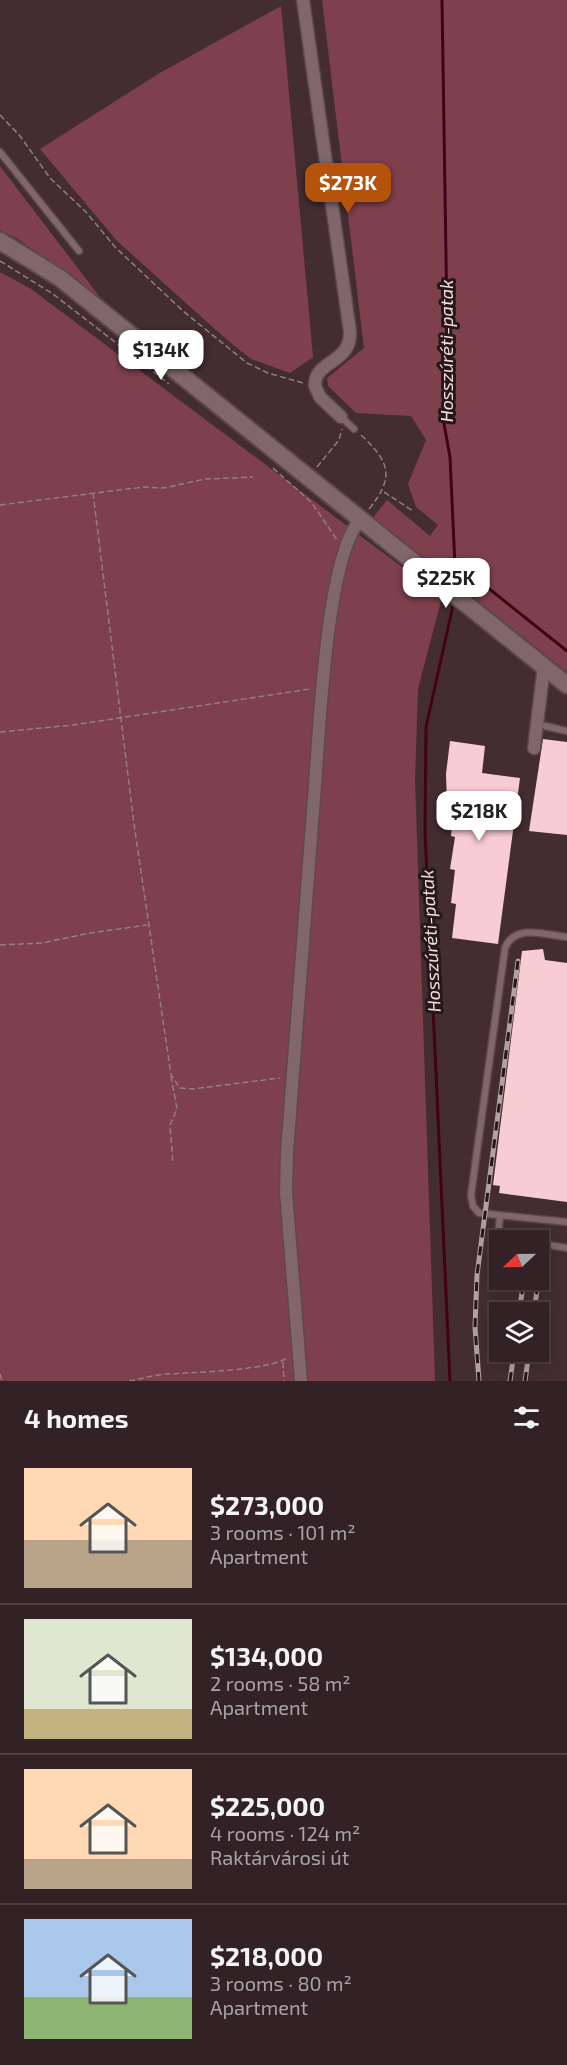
<!DOCTYPE html>
<meta charset="utf-8">
<style>
:root{--surface:#322225;--page:#3d2f32;--text:#f1f3f6;--muted:#a8a4a7;--line:#4d3f42;--accent:#b45309}
body{margin:0;font-family:"Exo 2",sans-serif;background:var(--page);color:var(--text);height:100vh;display:flex;flex-direction:column;font-size:22px;white-space:nowrap}
*{box-sizing:border-box;margin:0}
p{font-size:20px;color:var(--muted)}
.icon{flex:none;width:33px;height:33px;fill:none;stroke:currentColor;stroke-width:2;stroke-linecap:round;stroke-linejoin:round}
.map{position:relative;height:1381px;overflow:hidden}
.drawer{display:flex;flex-direction:column;background:var(--surface);flex:1}
.drawer>*{flex:none}
.needle{width:39px;rotate:248deg}
.fabs{position:absolute;left:489px;top:1230px;display:grid;gap:12px}
.fabs a{display:grid;place-items:center;width:60px;height:60px;border-radius:0px;background:var(--surface);box-shadow:0 3px 15px #0003,0 0 0 2px var(--line);font-size:30px}
.price{position:absolute;translate:-50% -51px;padding:0 14px;border-radius:12px;background:#fff;color:#222;font-size:20px;line-height:39px;filter:drop-shadow(0 2px 3px #0008)}
.price::after{content:'';position:absolute;left:50%;top:36px;width:18px;height:14px;margin-left:-9px;background:inherit;clip-path:polygon(0 0,100% 0,50% 100%)}
.price.on{background:var(--accent);color:#fff}
ul{padding:0;list-style:none}
li{display:flex;align-items:center;gap:18px;height:150px;padding:0 24px}
li+li{border-top:2px solid var(--line)}
li span{display:grid;place-items:center;flex:none;width:168px;height:120px;border-radius:0px;color:#555}
li>.icon{margin-inline-start:auto}
span .icon{width:72px;height:72px;fill:#fffc;stroke-width:1}
li b{font-size:26px}
h2{display:flex;justify-content:space-between;align-items:center;height:72px;padding:0 24px;font-size:26px}
.map>svg:first-child{display:block}
</style>
<div class="map">
<svg width="567" height="1381" viewBox="0 0 567 1381">
<rect width="100%" height="100%" fill="#432d31"/>
<g fill="#7f404d">
<path d="M322,0h245v672l-194,-154 14,-18 43,36 8,-11 -22,-18 -8,-23 18,-44 -15,-24 -55,-3 -28,-27 -1,-8 37,-30z"/>
<path d="M281,6l32,351 -23,16 -39,-14 -25,-20 -109,-98 -77,-92 118,-75z"/>
<path d="M0,166l102,134 -84,-61 -18,-9z"/>
<path d="M0,272l31,17 411,308 -24,92 -3,91 20,601h-435z"/>
</g>
<g fill="none" stroke-linecap="round" stroke-linejoin="round">
<g stroke="#430017" stroke-width="3">
<path d="M442,0l6,385 -4,39 6,33 6,131"/>
<path d="M457,571l15,4 95,76"/>
<path d="M450,1381l-25,-549 1,-105 28,-126"/>
</g>
</g>
<g fill="#f8ccd3">
<path d="M543,739l24,3v93l-38,-4z"/>
<path d="M450,741l35,5 -3,27 38,5 -22,166 -46,-6 4,-34 -5,-1 4,-33 -5,-1 5,-32 -4,-1 3,-32 -7,-1 -1,-29z"/>
<path d="M543,949l2,11 22,3v239l-68,-9 1,-7 -7,-1 29,-234z"/>
</g>
<g fill="none" stroke-linecap="round" stroke-linejoin="round">
<defs>
<g id="lane">
<path d="M0,152l79,99"/>
<path d="M341,417l13,12"/>
<path d="M545,726l22,5"/>
<path d="M567,937c-21,-2 -52,-14 -62,11l-34,247 2,11 6,7 88,9"/>
<path d="M498,1236l25,4"/>
<path d="M538,1243l29,5"/>
<path d="M495,1265l5,-49"/>
</g>
<g id="street">
<path d="M303,0l47,332c1,32 -36,28 -35,54l5,11 21,20"/>
<path d="M534,748l10,-82"/>
<path d="M301,1381l-15,-189 1,-40c8,-118 17,-236 27,-354 5,-57 11,-242 47,-279"/>
</g>
<path id="secondary" d="M0,241l60,37 507,407"/>
</defs>
<use href="#lane" stroke="#5c494d" stroke-width="9"/>
<use href="#street" stroke="#5c494d" stroke-width="15"/>
<use href="#secondary" stroke="#5c494d" stroke-width="20"/>
<g stroke="#917e81" stroke-width="1.5" stroke-dasharray="6 3" stroke-linecap="butt">
<path d="M0,115l20,21 30,42 36,34 29,35 68,64 64,52 21,10 35,10"/>
<path d="M0,261l53,33 116,90"/>
<path d="M361,435c29,27 34,42 8,74"/>
<path d="M317,467l22,-27 3,-11"/>
<path d="M273,468l39,35 25,37"/>
<path d="M384,492l29,19"/>
<path d="M93,493l41,331 37,251 9,13 12,1 88,-11"/>
<path d="M0,505l143,-18 21,1 41,-9 48,-2"/>
<path d="M0,732l73,-7 237,-36"/>
<path d="M0,945l42,-2 48,-10 57,-8"/>
<path d="M171,1076l6,33 -7,16 3,39"/>
<path d="M283,1362l1,19"/>
<path d="M0,1374l2,7"/>
<path d="M129,1381c12,-2 24,-6 37,-7 23,-1 105,-4 121,-16"/>
</g>
<use href="#lane" stroke="#81676b" stroke-width="6"/>
<use href="#street" stroke="#81676b" stroke-width="12"/>
<use href="#secondary" stroke="#81676b" stroke-width="16"/>
<defs>
<g id="rail">
<path d="M519,1312l5,-32"/>
<path d="M534,1312l7,-50"/>
<path d="M479,1381l-4,-54 2,-52 41,-314"/>
<path d="M510,1381l4,-29"/>
<path d="M525,1381l4,-29"/>
</g>
</defs>
<use href="#rail" stroke="#b2a0a3" stroke-width="5"/>
<use href="#rail" stroke="#23181a" stroke-width="3" stroke-dasharray="9" stroke-linecap="butt"/>
</g>
<g text-anchor="middle" dominant-baseline="central" stroke-width="6" stroke-linejoin="round" paint-order="stroke">
<g font-size="18" font-style="italic" fill="#f7dbdf" stroke="#23181a">
<text transform="translate(446 351) rotate(-90)">Hosszúréti-patak</text>
<text transform="translate(430 941) rotate(-93)">Hosszúréti-patak</text>
</g>
</g>
</svg>
<div class="fabs">
<a><svg class="needle" viewBox="-14 -14 28 28"><path d="M0-13l5 13h-10z" fill="#e53935"/><path d="M0 13l5-13h-10z" fill="#a8a4a7"/></svg></a>
<a><svg class="icon" aria-label="layers" viewBox="0 0 24 24"><path d="M12 4l9 5-9 5-9-5zM3 14l9 5 9-5"/></svg></a>
</div>
<b class="price on" style="left:348px;top:214px">$273K</b>
<b class="price" style="left:161px;top:381px">$134K</b>
<b class="price" style="left:446px;top:609px">$225K</b>
<b class="price" style="left:479px;top:842px">$218K</b>
</div>
<section class="drawer">
<h2>4 homes<svg class="icon" aria-label="filters" viewBox="0 0 24 24"><path d="M4 7h16M4 17h16"/><circle cx="9" cy="7" r="2"/><circle cx="15" cy="17" r="2"/></svg></h2>
<ul>
<li><span style="background:linear-gradient(#ffd9b3 60%,#b9a48a 0)"><svg class="icon" aria-label="home" viewBox="0 0 24 24"><path d="M3 11l9-7 9 7M6 9v11h12V9"/></svg></span><div><b>$273,000</b><p>3 rooms · 101 m²</p><p>Apartment</p></div></li>
<li><span style="background:linear-gradient(#dfe7d0 75%,#c2b280 0)"><svg class="icon" aria-label="home" viewBox="0 0 24 24"><path d="M3 11l9-7 9 7M6 9v11h12V9"/></svg></span><div><b>$134,000</b><p>2 rooms · 58 m²</p><p>Apartment</p></div></li>
<li><span style="background:linear-gradient(#ffd9b3 75%,#b9a48a 0)"><svg class="icon" aria-label="home" viewBox="0 0 24 24"><path d="M3 11l9-7 9 7M6 9v11h12V9"/></svg></span><div><b>$225,000</b><p>4 rooms · 124 m²</p><p>Raktárvárosi út</p></div></li>
<li><span style="background:linear-gradient(#a9c7e8 65%,#8fb573 0)"><svg class="icon" aria-label="home" viewBox="0 0 24 24"><path d="M3 11l9-7 9 7M6 9v11h12V9"/></svg></span><div><b>$218,000</b><p>3 rooms · 80 m²</p><p>Apartment</p></div></li>
</ul>
</section>
